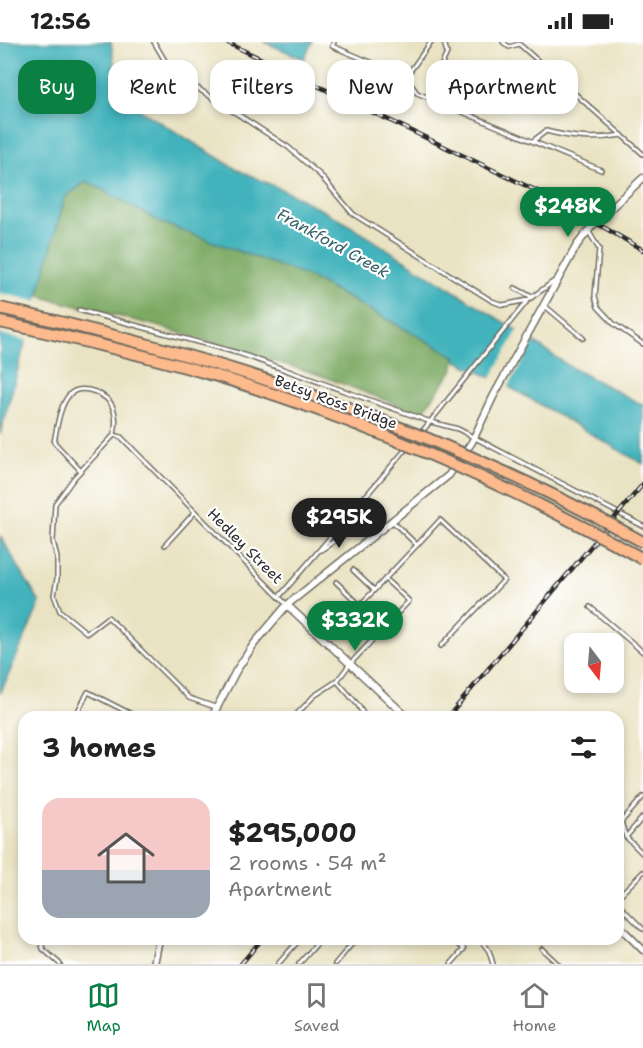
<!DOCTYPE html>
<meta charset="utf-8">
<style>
:root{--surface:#fff;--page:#f2f2f2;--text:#222;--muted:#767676;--line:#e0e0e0;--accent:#0b8043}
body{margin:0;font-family:"Shantell Sans",sans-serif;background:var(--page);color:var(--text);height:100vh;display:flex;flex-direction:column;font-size:22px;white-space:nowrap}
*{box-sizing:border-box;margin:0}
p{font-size:20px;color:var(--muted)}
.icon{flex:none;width:33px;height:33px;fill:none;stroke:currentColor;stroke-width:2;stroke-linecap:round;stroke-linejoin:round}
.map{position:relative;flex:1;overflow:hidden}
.drawer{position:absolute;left:18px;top:669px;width:606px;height:234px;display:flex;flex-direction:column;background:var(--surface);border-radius:18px;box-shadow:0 3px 9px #0003}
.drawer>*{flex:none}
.banner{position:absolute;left:18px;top:18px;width:608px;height:54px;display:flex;gap:12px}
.needle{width:39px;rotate:164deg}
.controls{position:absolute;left:564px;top:591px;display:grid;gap:12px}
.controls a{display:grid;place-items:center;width:60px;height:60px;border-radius:12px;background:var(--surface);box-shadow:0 3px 9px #0003;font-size:30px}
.price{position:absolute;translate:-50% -51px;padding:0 14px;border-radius:21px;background:var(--accent);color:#fff;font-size:20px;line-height:39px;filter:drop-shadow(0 2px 3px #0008)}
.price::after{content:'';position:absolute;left:50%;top:36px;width:18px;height:14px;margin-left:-9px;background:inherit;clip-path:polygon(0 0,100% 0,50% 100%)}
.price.on{background:#222;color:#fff}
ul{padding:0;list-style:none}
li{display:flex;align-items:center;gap:18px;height:150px;padding:0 24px}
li+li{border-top:2px solid var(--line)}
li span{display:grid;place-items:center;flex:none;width:168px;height:120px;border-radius:18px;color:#555}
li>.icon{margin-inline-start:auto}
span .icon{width:72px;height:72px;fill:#fffc;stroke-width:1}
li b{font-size:26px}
h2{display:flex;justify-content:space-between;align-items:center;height:72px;padding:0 24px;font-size:26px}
.tag{padding:0 21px;border-radius:18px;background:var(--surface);box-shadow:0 3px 9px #0003;font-size:21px;line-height:54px}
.tag.on{background:var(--accent);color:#fff}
.status{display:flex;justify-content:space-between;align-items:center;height:42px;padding:0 30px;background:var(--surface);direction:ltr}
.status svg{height:16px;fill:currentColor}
.menu{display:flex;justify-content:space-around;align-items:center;height:84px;border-top:2px solid var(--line);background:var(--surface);font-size:16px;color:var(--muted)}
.menu a{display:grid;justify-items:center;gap:3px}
.menu .on{color:var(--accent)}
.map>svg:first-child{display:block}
</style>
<div class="status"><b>12:56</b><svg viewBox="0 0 49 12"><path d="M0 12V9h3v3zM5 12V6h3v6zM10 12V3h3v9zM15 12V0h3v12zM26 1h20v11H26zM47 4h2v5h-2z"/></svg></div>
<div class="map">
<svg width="643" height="922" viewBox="0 0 643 922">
<rect width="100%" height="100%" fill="#fff"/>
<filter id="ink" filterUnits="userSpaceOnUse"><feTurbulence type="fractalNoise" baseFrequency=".0167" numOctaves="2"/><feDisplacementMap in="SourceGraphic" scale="12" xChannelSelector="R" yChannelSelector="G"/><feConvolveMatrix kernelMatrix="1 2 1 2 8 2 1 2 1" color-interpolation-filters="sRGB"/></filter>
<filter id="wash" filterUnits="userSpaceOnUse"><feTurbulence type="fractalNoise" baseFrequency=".008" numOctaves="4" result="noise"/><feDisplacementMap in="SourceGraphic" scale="24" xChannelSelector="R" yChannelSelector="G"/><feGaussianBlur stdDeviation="1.35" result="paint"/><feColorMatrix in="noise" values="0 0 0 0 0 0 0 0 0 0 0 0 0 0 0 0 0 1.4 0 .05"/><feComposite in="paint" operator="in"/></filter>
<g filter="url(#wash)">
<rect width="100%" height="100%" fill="#eae3c3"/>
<path fill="#7ba962" stroke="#536a46" stroke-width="1.5" d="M87,139l73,41 149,55 146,79 -1,12 -33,46 -104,-40 -164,-49 -115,-29 27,-99z"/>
<g fill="#43b3bc" stroke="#376f74" stroke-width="1.5">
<path d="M0,0h111l8,55 117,72 56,25 52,28 169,106 59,40 71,37v59l-137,-79 -49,-24 -2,-5 -146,-79 -149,-55 -73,-41 -22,16 -65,238z"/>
<path d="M264,0h48l-8,17z"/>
<path d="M0,494l40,67 -40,91z"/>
</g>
<g fill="#eae3c3">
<path d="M0,251l39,9 -10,39 -29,-7z"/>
<path d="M519,286l16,11 -28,50 -17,-9z"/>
</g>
</g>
<g filter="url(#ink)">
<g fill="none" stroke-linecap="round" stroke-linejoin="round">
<defs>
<g id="lane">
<path d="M154,0l17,29 117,76 32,28 33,39 139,87 11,4 25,-5"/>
<path d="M334,0l-2,4 74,31 11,16 184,77"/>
<path d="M503,0l6,5 10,-3 124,110"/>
<path d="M406,35l25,-35"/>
<path d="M436,35l11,-24 -3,-11"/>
<path d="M533,99l13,-10c27,7 49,9 76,4"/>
<path d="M589,190l10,17 -4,47 3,11 16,17 29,20"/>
<path d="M515,246l17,9"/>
<path d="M545,264l38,32"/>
<path d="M79,268l159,43 193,69 27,7 185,97"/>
<path d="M421,391l107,-133 29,-21"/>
<path d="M80,428l-26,-28c3,-14 5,-36 16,-48 12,-11 39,0 43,14 4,9 3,18 1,27"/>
<path d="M365,454l20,30"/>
<path d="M165,503l30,-33"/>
<path d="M417,503l23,-25 64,60 -63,66"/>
<path d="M321,508l55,-37"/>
<path d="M353,528l21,20"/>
<path d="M385,537l32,-34 -24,-23"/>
<path d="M336,540l24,23 25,-26 24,22 -59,63 -13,17 21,24 7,12"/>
<path d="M279,555l127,-148"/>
<path d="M590,565l53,45"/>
<path d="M215,665l-26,-9 -81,-81 -21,16 -27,-22 -6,-16 3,-16v-21l-4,-17 2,-37 19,-26 40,-43 7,2 165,167"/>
<path d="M75,675l13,-25 49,25"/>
<path d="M294,675l20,-21 23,-15"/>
<path d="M643,755l-22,25 5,15 17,17"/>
<path d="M626,795l17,-20"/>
<path d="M618,855l25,-25"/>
<path d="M618,862l25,25"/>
<path d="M40,897l3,10 17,15"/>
<path d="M480,897l9,12 4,13"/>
<path d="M542,907l16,15"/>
<path d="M278,922l22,-25"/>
<path d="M299,922l22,-25"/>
<path d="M335,922l21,-25"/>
<path d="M451,922l13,-15 -12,-10"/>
</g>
<g id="street">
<path d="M287,563l120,112"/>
<path d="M212,675l24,-46 18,-27 33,-39 162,-130 23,-33 21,-45 84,-152 15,-19 51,-48"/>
<path d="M618,883l25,25"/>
<path d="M154,922l5,-25"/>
</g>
</defs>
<use href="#lane" stroke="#6e6b60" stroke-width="6"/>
<use href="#street" stroke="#6e6b60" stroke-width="9"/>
<use href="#lane" stroke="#fff" stroke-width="3"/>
<use href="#street" stroke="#fff" stroke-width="6"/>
<defs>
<g id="rail">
<path d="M226,0l334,160 83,48"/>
<path d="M448,675l195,-233"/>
<path d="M241,922l21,-25"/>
</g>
</defs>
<use href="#rail" stroke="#2b2b2b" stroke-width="4.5"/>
<use href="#rail" stroke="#fff" stroke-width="2" stroke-dasharray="7" stroke-linecap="butt"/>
<defs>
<g id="highway-bridge">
<path d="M0,266c230,52 436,119 643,234"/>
<path d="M0,280c73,16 145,33 217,54 148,45 290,108 426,183"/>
</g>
</defs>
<use href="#highway-bridge" stroke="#6e6b60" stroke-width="14" stroke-linecap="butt"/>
<use href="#highway-bridge" stroke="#fcba8d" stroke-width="10"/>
</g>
</g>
<g text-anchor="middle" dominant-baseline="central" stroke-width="4.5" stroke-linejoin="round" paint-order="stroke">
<g font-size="15" fill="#2b2b2b" stroke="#fff">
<text transform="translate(336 360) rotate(20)">Betsy Ross Bridge</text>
<text transform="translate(245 504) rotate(45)">Hedley Street</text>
</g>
<g font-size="16" font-style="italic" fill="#356165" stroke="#fff">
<text transform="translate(333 201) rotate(29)">Frankford Creek</text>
</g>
</g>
</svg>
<div class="controls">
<a><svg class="needle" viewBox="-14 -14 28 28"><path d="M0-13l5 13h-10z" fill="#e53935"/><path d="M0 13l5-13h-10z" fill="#767676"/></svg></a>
</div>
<b class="price" style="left:568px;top:196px">$248K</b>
<b class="price on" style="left:339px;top:507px">$295K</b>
<b class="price" style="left:355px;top:610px">$332K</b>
<div class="banner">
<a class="tag on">Buy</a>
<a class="tag">Rent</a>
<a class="tag">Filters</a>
<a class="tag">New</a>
<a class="tag">Apartment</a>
</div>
<section class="drawer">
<h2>3 homes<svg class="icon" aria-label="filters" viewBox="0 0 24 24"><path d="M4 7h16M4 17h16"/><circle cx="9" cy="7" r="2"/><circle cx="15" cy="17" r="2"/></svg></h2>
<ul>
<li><span style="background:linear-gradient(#f6c9c9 60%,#9aa5b1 0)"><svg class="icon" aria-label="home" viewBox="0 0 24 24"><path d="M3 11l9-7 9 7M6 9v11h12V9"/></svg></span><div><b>$295,000</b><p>2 rooms · 54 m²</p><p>Apartment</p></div></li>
</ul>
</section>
</div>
<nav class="menu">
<a class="on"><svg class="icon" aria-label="map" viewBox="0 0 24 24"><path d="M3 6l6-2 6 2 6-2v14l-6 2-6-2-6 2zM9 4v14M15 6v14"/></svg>Map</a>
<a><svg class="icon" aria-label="saved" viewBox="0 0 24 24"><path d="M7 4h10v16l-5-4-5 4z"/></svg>Saved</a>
<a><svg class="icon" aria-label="home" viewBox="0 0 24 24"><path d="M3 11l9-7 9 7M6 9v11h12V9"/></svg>Home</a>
</nav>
